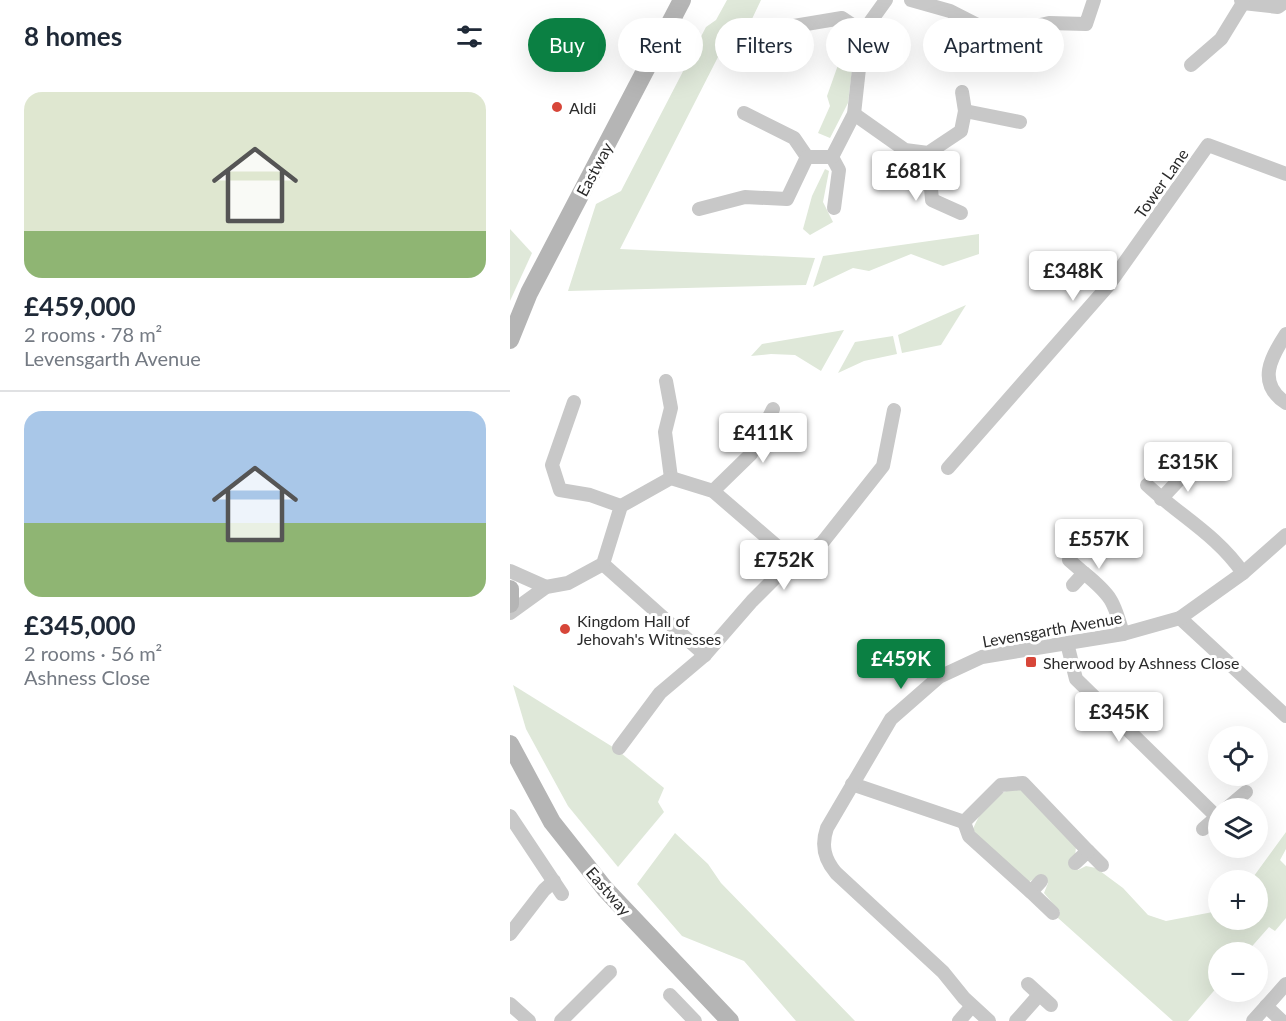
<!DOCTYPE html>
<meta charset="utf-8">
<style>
:root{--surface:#fff;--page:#f2f2f3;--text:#1f2937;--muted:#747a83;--line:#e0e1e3;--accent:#0b8043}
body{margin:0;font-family:Lato,sans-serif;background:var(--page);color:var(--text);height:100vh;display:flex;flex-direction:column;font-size:22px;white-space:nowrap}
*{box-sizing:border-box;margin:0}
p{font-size:20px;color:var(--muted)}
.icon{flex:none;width:33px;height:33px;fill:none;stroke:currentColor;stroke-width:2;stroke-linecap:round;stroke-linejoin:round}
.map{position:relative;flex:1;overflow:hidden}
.sheet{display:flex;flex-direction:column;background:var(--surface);width:510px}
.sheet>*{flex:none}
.banner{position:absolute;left:18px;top:18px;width:570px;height:54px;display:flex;gap:12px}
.buttons{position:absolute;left:698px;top:726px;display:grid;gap:12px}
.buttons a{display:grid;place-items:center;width:60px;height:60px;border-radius:50%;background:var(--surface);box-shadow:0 6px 24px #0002;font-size:30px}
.price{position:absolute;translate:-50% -51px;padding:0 14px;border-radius:6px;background:#fff;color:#222;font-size:20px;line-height:39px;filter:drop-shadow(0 2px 3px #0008)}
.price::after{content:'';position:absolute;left:50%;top:36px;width:18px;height:14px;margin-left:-9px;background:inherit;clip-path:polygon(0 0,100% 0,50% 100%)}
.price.active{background:var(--accent);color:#fff}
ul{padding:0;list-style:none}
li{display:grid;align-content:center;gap:12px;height:318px;padding:0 24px}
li+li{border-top:2px solid var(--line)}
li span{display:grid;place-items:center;height:186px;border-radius:18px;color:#555}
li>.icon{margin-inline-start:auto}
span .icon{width:108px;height:108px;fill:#fffc;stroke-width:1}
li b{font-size:26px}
h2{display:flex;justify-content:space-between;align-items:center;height:72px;padding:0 24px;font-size:26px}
.chip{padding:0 21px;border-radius:27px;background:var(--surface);box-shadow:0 6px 24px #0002;font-size:21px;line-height:54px}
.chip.active{background:var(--accent);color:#fff}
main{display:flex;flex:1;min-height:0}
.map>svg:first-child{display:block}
</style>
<main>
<section class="sheet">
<h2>8 homes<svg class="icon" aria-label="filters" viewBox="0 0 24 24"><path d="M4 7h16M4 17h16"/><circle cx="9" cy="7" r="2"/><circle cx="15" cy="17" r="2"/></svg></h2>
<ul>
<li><span style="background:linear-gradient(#dfe7d0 75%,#8fb573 0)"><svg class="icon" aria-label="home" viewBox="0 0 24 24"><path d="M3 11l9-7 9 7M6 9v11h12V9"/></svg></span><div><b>£459,000</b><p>2 rooms · 78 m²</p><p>Levensgarth Avenue</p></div></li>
<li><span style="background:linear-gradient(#a9c7e8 60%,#8fb573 0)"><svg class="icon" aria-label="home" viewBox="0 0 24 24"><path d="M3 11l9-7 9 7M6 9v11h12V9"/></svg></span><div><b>£345,000</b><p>2 rooms · 56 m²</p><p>Ashness Close</p></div></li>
</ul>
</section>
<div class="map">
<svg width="776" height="1021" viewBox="0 0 776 1021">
<rect width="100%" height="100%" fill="#fff"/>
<g fill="#dfe8d9">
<path d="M217,0h34l-29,61 -14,-4 -98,192 195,9 -9,27 -238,6 28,-87 25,-13 85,-164 10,-7z"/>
<path d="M339,34l7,3 -8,66 -18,35 -12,-5 12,-27 -3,-10z"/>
<path d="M315,169l4,2 -6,31 10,20 -23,13 -7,-6 9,-33z"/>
<path d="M0,229l22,24 -22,48z"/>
<path d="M469,234v20l-36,12 -32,-12 -42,17 -16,-3 -40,19 10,-31z"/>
<path d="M456,305l-25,40 -39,8 -4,-18z"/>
<path d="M334,330l-23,41 -26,-16 -24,-1 -20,2 11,-12z"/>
<path d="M383,336l4,18 -33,7 -26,12 17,-31z"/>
<path d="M3,685l103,64 48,39 -6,14 6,10 -46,55 -50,-61 -42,-77z"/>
<path d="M503,788l11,3 52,55 -1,12 -6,5 9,7 8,-4 10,2 27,20 25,27 18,6 52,-10v9h39v-40h-6l35,-48v17l-6,11 6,6v52l-11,13 -6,-4 -22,25h-29v34l-30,35h-15l-115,-103 2,-6 -16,-19 4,-10 -9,-6 -11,5 -46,-39 -9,-14c9,-21 20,-33 40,-41z"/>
<path d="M165,833l33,31 13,19 134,138h-59l-52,-60 -62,-25 -45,-52z"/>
</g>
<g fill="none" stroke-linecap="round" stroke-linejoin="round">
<g stroke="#c8c8c8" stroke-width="14">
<path d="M401,0l39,11 47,24 52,-12 37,1 8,-24"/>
<path d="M731,0l2,3 35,4 8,-6"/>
<path d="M284,26l48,-8 21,14"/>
<path d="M681,65l30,-26 22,-36"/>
<path d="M455,111l55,11"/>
<path d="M234,113l50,25 13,19"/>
<path d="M344,114l51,36 23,3 33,-22 4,-20 -3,-19"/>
<path d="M418,153l4,47 29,13"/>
<path d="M322,157l7,13 -5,38"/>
<path d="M189,209l46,-12 42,2 20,-42h25l22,-43 9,-82 23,-32"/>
<path d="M776,334c-15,23 -30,49 0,69"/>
<path d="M156,381l5,27 -6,24 6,46"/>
<path d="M64,402l-22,63 8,25 30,5 31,11"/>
<path d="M669,454l13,12 12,-14"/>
<path d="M438,468l160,-182 100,-141 78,29"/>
<path d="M637,485c33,31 70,50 96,88"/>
<path d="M203,491l38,-37 22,-45"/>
<path d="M651,499l31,-33"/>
<path d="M559,560l15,13 -11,12"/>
<path d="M93,564l102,91"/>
<path d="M0,571l36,16"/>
<path d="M574,573c27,22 30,28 39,61"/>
<path d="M0,613l36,-26 22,-4 35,-19 18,-58 50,-28 42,13 80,69"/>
<path d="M670,618l106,98"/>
<path d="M557,643l9,36 141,138"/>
<path d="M109,748l41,-55 45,-38 47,-54 41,-41 29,-17 61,-77 11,-56"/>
<path d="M342,784l112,38"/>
<path d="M717,808l19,-16"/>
<path d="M0,816l52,78"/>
<path d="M693,829l15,-13"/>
<path d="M565,863l13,-12 14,14"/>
<path d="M531,881l-10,11 22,21"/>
<path d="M521,892l-62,-56 -5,-14 37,-37 22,-2 65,68"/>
<path d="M0,934l34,-44 10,-9"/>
<path d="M518,984l23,21"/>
<path d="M160,995l25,26"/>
<path d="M0,1004l19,17"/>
<path d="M756,1006l16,15"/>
<path d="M51,1021l49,-49"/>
<path d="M449,1021l13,-15"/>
<path d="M479,1021l-25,-23 -21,-26 -107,-99c-12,-14 -15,-28 -9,-45l64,-109 48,-42 43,-20 141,-23 57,-16 63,-45 43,-38"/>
<path d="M506,1021l23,-26"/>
<path d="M743,1021l33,-37"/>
</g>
<g stroke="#b5b5b5" stroke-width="18">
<path d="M0,340l19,-47 153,-293"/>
<path d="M0,589v15"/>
<path d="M0,744l42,78 53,67 125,132"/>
</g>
</g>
<g fill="#d74639" stroke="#fff" stroke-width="2">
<circle cx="47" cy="107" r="6"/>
<circle cx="55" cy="629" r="6"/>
<rect x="515" y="656" width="12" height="12" rx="3"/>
</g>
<g text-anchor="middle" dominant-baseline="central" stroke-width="6" stroke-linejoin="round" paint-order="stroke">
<g font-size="16" fill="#2b2b2b" stroke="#fff" text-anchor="start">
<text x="59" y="107">Aldi</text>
<text x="67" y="620">Kingdom Hall of<tspan x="67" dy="18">Jehovah's Witnesses</tspan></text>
<text x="533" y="662">Sherwood by Ashness Close</text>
</g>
<g font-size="16" fill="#2b2b2b" stroke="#fff">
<text transform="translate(84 169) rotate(-62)">Eastway</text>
<text transform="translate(651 183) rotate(-55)">Tower Lane</text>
<text transform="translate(542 629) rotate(-10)">Levensgarth Avenue</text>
<text transform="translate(99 891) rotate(49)">Eastway</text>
</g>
</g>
</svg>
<div class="buttons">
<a><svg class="icon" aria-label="locate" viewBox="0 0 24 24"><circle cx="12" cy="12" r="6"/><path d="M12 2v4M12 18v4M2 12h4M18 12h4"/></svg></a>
<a><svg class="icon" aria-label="layers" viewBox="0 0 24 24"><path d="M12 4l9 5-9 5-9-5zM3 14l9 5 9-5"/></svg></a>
<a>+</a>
<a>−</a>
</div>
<b class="price" style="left:406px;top:202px">£681K</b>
<b class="price" style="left:563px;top:302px">£348K</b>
<b class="price" style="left:253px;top:464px">£411K</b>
<b class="price" style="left:678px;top:493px">£315K</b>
<b class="price" style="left:589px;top:570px">£557K</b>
<b class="price" style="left:274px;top:591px">£752K</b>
<b class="price active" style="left:391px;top:690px">£459K</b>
<b class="price" style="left:609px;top:743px">£345K</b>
<div class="banner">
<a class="chip active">Buy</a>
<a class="chip">Rent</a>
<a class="chip">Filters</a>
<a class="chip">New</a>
<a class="chip">Apartment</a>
</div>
</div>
</main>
